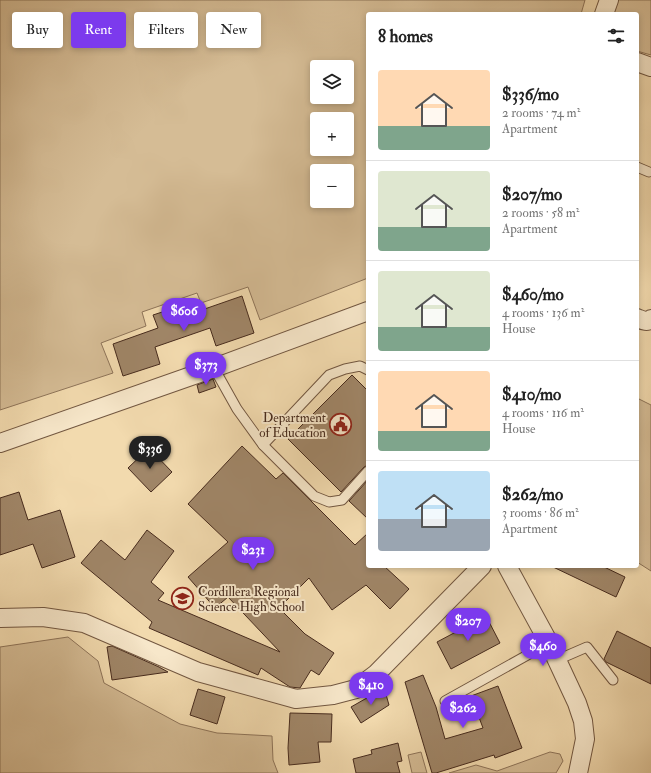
<!DOCTYPE html>
<meta charset="utf-8">
<style>
:root{--surface:#fff;--page:#f2f2f2;--text:#222;--muted:#767676;--line:#e0e0e0;--accent:#7c3aed}
body{margin:0;font-family:"IM FELL Double Pica",serif;background:var(--page);color:var(--text);height:100vh;display:flex;flex-direction:column;font-size:15px;white-space:nowrap}
*{box-sizing:border-box;margin:0}
p{font-size:13px;color:var(--muted)}
.icon{flex:none;width:22px;height:22px;fill:none;stroke:currentColor;stroke-width:2;stroke-linecap:round;stroke-linejoin:round}
.map{position:relative;flex:1;overflow:hidden}
.side{position:absolute;left:366px;top:12px;width:273px;height:556px;display:flex;flex-direction:column;background:var(--surface);border-radius:4px;box-shadow:0 2px 6px #0003}
.side>*{flex:none}
.guide{position:absolute;left:12px;top:12px;width:294px;height:36px;display:flex;gap:8px}
.controls{position:absolute;left:310px;top:60px;display:grid;gap:8px}
.controls a{display:grid;place-items:center;width:44px;height:44px;border-radius:4px;background:var(--surface);box-shadow:0 2px 6px #0003;font-size:20px}
.price{position:absolute;translate:-50% -34px;padding:0 9px;border-radius:14px;background:var(--accent);color:#fff;font-size:13px;line-height:26px;filter:drop-shadow(0 1px 2px #0008)}
.price::after{content:'';position:absolute;left:50%;top:24px;width:12px;height:9px;margin-left:-6px;background:inherit;clip-path:polygon(0 0,100% 0,50% 100%)}
.price.selected{background:#222;color:#fff}
ul{padding:0;list-style:none}
li{display:flex;align-items:center;gap:12px;height:100px;padding:0 12px}
li+li{border-top:1px solid var(--line)}
li span{display:grid;place-items:center;flex:none;width:112px;height:80px;border-radius:4px;color:#555}
li>.icon{margin-inline-start:auto}
span .icon{width:48px;height:48px;fill:#fffc;stroke-width:1}
li b{font-size:17px}
h2{display:flex;justify-content:space-between;align-items:center;height:48px;padding:0 12px;font-size:17px}
.pill{padding:0 14px;border-radius:4px;background:var(--surface);box-shadow:0 2px 6px #0003;font-size:14px;line-height:36px}
.pill.selected{background:var(--accent);color:#fff}
.map>svg:first-child{display:block}
</style>
<div class="map">
<svg width="651" height="773" viewBox="0 0 651 773">
<rect width="100%" height="100%" fill="#f2daae"/>
<filter id="stains"><feTurbulence type="fractalNoise" baseFrequency=".005" numOctaves="4"/><feColorMatrix values="0 0 0 0 .2 0 0 0 0 .09 0 0 0 0 .02 0 0 0 .5 -.17"/></filter>
<radialGradient id="worn" r=".72"><stop offset=".6" stop-color="#630" stop-opacity="0"/><stop offset="1" stop-color="#630" stop-opacity=".3"/></radialGradient>
<g fill="#d5bc95" stroke="#8e7459" fill-rule="evenodd">
<path d="M0,0h585l-4,14h-213v264l-108,42 -12,-33 -47,16 -4,-10 -55,19 4,14 -45,17 12,30 -113,37zM317,67h30v30h-30zM317,119h30v30h-30zM317,171h30v30h-30z"/>
<path d="M618,0h33v55l-14,-4v-37h-24z"/>
<path d="M637,398l14,7v166l-14,-9z"/>
<path d="M68,637l30,24 6,22 76,41 37,9 55,3 1,24 5,13h-278v-126z"/>
<path d="M421,752l6,21h-15l-4,-18z"/>
<path d="M550,752l10,2 3,7 -7,12h-107l27,-8 21,6z"/>
</g>
<g fill="#a08668" stroke="#472b1d">
<path d="M242,296l12,37 -38,13 -6,-18 -55,19 5,17 -37,12 -10,-32 45,-16 -5,-13 40,-13 3,10z"/>
<path d="M352,375l16,16v74l-4,2 -23,25 -53,-53z"/>
<path d="M213,379l3,8 -17,6 -2,-8z"/>
<path d="M242,446l34,33 7,-6 72,72 13,-12v33h16l25,23 -19,20 -24,-24 -34,25 -23,-32 -30,30 26,26 29,19 -15,22 -8,-5 -11,18 -10,-1 -29,-19 -3,7 -109,-47 3,-6 -71,-59 20,-23 24,20 22,-30 27,21 -23,31 13,11 -6,7 122,52 -52,-55 -13,11 -27,-31 40,-35 -40,-38z"/>
<path d="M149,448l23,24 -21,20 -23,-24z"/>
<path d="M368,480v39l-19,-18z"/>
<path d="M19,492l9,28 32,-10 15,47 -33,11 -9,-24 -33,11v-57z"/>
<path d="M551,566h51l23,11 -9,20z"/>
<path d="M486,616l14,27 -49,26 -14,-27z"/>
<path d="M617,631l34,17v36l-45,-22 -2,-3z"/>
<path d="M112,646l47,21 9,5 -56,8 -5,-33z"/>
<path d="M423,675l13,32 9,32 38,-11 -12,-32 27,-10 24,62 -27,10 -1,-3 -58,18h-4l-27,-91z"/>
<path d="M198,689l27,8 -8,27 -27,-9z"/>
<path d="M385,691l4,14 -28,18 -10,-16 14,-8z"/>
<path d="M290,713l42,1 -1,28h-13l2,20 -31,3 -1,-17z"/>
<path d="M398,743l4,18 -5,1 3,11h-44l-3,-14 19,-5 -1,-4z"/>
</g>
<g fill="none" stroke-linecap="round" stroke-linejoin="round">
<defs>
<g id="lane">
<path d="M637,167l12,5"/>
<path d="M214,368l23,41 26,36 51,51 15,6 13,-2 26,-29"/>
<path d="M263,445l66,-70 16,-6 15,-3 8,4"/>
<path d="M557,660l30,-13 26,33"/>
<path d="M445,701l104,-58"/>
</g>
<g id="street">
<path d="M604,14l5,-14"/>
<path d="M637,62l14,5"/>
<path d="M637,318c5,2 10,5 14,1"/>
<path d="M0,443l214,-75 154,-57"/>
<path d="M507,566l42,77 28,60 6,18 2,18 -7,34"/>
<path d="M0,618l43,-1 41,6 114,49 98,27 37,-4 23,-6 20,-15 106,-108"/>
</g>
</defs>
<use href="#lane" stroke="#725741" stroke-width="11"/>
<use href="#street" stroke="#725741" stroke-width="20"/>
<use href="#lane" stroke="#f7e7ca" stroke-width="9"/>
<use href="#street" stroke="#f7e7ca" stroke-width="18"/>
</g>
<defs>
<symbol id="civic-ring" viewBox="-11 -11 22 22"><circle r="9.5" fill="#f7e7ca" stroke="#8f2418" stroke-width="1.5"/><path d="M-.6-6.5H3V-4.5H.6V-3L4-1V1h2V6H-6V1h2V-1L-.6-3ZM-1.2 2.5V6h2.4V2.5Z" fill="#8f2418"/></symbol>
<symbol id="school-ring" viewBox="-11 -11 22 22"><circle r="9.5" fill="#f7e7ca" stroke="#8f2418" stroke-width="1.5"/><path d="M0-5L7-2L0 1L-7-2ZM-4 1L0 2.5L4 1V4Q0 6-4 4Z" fill="#8f2418"/></symbol>
</defs>
<g fill-rule="evenodd">
<use href="#civic-ring" x="328" y="412" width="25" height="25"/>
<use href="#school-ring" x="170" y="586" width="25" height="25"/>
</g>
<g text-anchor="middle" dominant-baseline="central" stroke-width="4" stroke-linejoin="round" paint-order="stroke">
<g font-size="13" fill="#472b1d" stroke="#f7e7ca" text-anchor="end">
<text x="326" y="418">Department<tspan x="326" dy="15">of Education</tspan></text>
<text x="198" y="592" text-anchor="start">Cordillera Regional<tspan x="198" dy="15">Science High School</tspan></text>
</g>
</g>
<rect width="100%" height="100%" filter="url(#stains)"/>
<rect width="100%" height="100%" fill="url(#worn)"/>
</svg>
<div class="controls">
<a><svg class="icon" aria-label="layers" viewBox="0 0 24 24"><path d="M12 4l9 5-9 5-9-5zM3 14l9 5 9-5"/></svg></a>
<a>+</a>
<a>−</a>
</div>
<b class="price" style="left:184px;top:332px">$606</b>
<b class="price" style="left:206px;top:386px">$373</b>
<b class="price selected" style="left:150px;top:470px">$336</b>
<b class="price" style="left:253px;top:571px">$231</b>
<b class="price" style="left:468px;top:642px">$207</b>
<b class="price" style="left:543px;top:667px">$460</b>
<b class="price" style="left:371px;top:706px">$410</b>
<b class="price" style="left:463px;top:729px">$262</b>
<div class="guide">
<a class="pill">Buy</a>
<a class="pill selected">Rent</a>
<a class="pill">Filters</a>
<a class="pill">New</a>
</div>
<section class="side">
<h2>8 homes<svg class="icon" aria-label="filters" viewBox="0 0 24 24"><path d="M4 7h16M4 17h16"/><circle cx="9" cy="7" r="2"/><circle cx="15" cy="17" r="2"/></svg></h2>
<ul>
<li><span style="background:linear-gradient(#ffd9b3 70%,#7fa58c 0)"><svg class="icon" aria-label="home" viewBox="0 0 24 24"><path d="M3 11l9-7 9 7M6 9v11h12V9"/></svg></span><div><b>$336/mo</b><p>2 rooms · 74 m²</p><p>Apartment</p></div></li>
<li><span style="background:linear-gradient(#dfe7d0 70%,#7fa58c 0)"><svg class="icon" aria-label="home" viewBox="0 0 24 24"><path d="M3 11l9-7 9 7M6 9v11h12V9"/></svg></span><div><b>$207/mo</b><p>2 rooms · 58 m²</p><p>Apartment</p></div></li>
<li><span style="background:linear-gradient(#dfe7d0 70%,#7fa58c 0)"><svg class="icon" aria-label="home" viewBox="0 0 24 24"><path d="M3 11l9-7 9 7M6 9v11h12V9"/></svg></span><div><b>$460/mo</b><p>4 rooms · 136 m²</p><p>House</p></div></li>
<li><span style="background:linear-gradient(#ffd9b3 75%,#7fa58c 0)"><svg class="icon" aria-label="home" viewBox="0 0 24 24"><path d="M3 11l9-7 9 7M6 9v11h12V9"/></svg></span><div><b>$410/mo</b><p>4 rooms · 116 m²</p><p>House</p></div></li>
<li><span style="background:linear-gradient(#bfe0f5 60%,#9aa5b1 0)"><svg class="icon" aria-label="home" viewBox="0 0 24 24"><path d="M3 11l9-7 9 7M6 9v11h12V9"/></svg></span><div><b>$262/mo</b><p>3 rooms · 86 m²</p><p>Apartment</p></div></li>
</ul>
</section>
</div>
